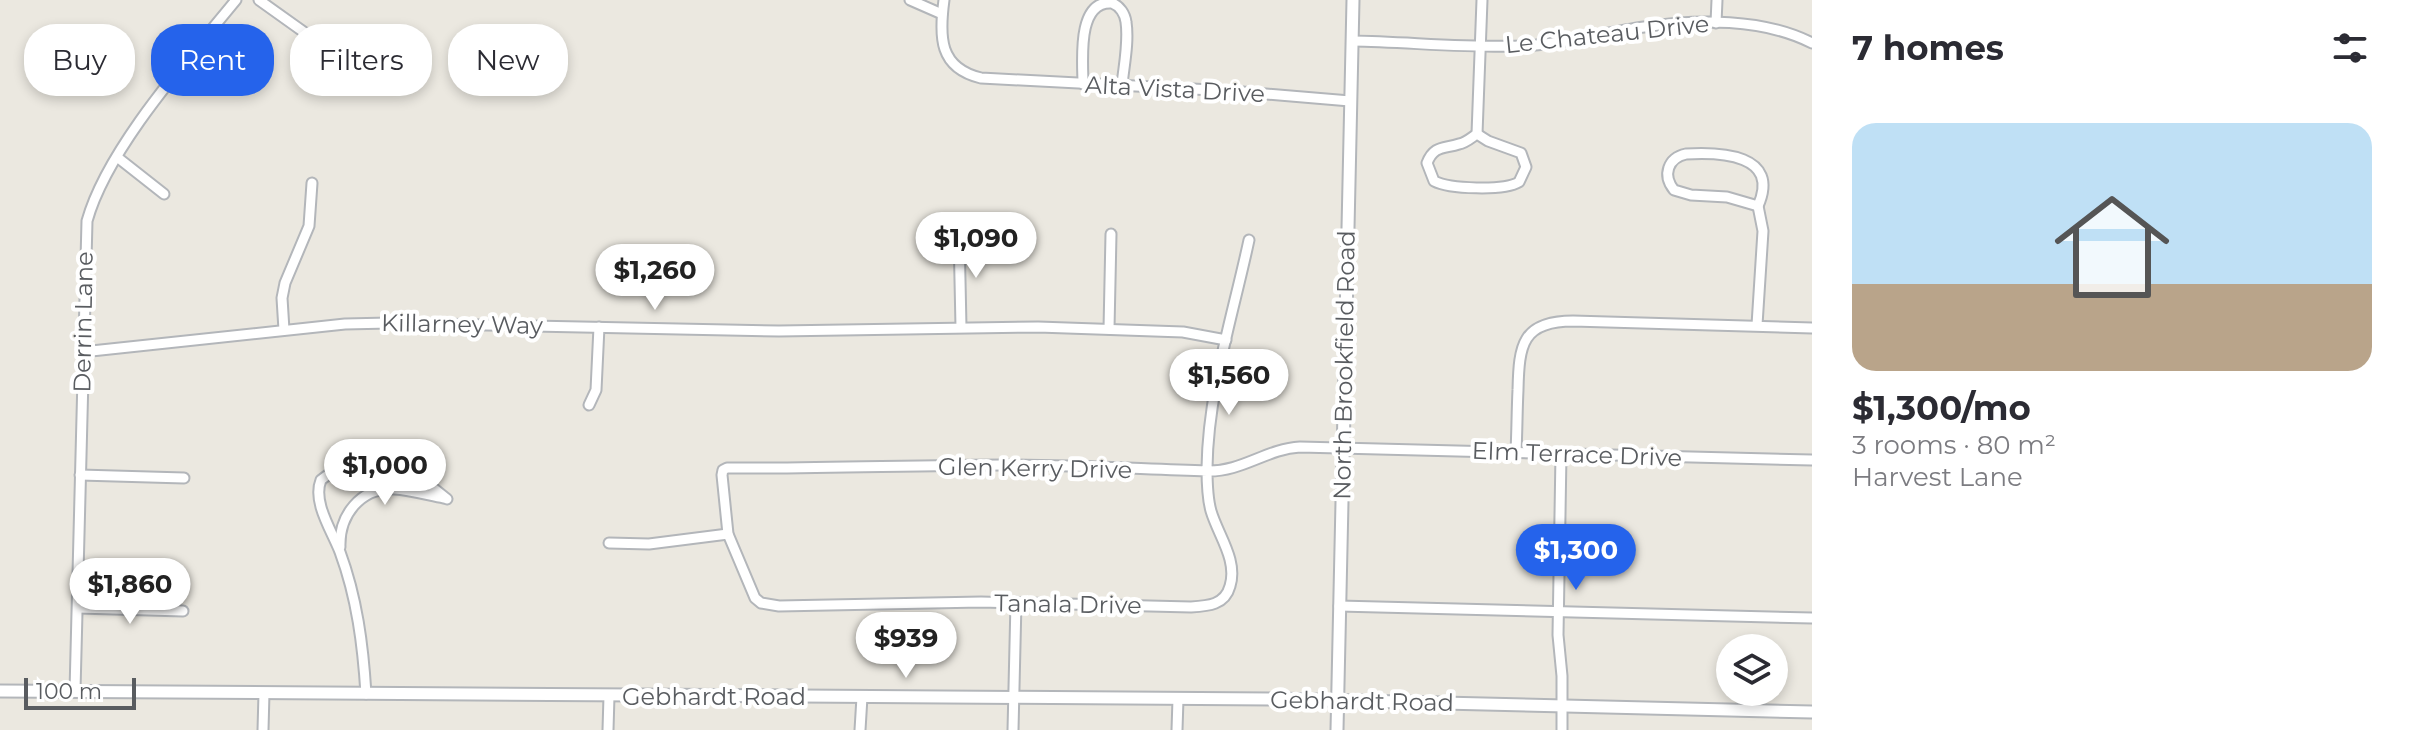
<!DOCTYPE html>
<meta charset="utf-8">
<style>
:root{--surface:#fff;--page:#f7f7f7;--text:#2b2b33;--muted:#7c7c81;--line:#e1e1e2;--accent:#2563eb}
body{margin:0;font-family:Montserrat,sans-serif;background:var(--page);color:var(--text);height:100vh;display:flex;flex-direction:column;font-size:30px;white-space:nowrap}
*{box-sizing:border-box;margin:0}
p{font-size:26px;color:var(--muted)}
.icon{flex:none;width:44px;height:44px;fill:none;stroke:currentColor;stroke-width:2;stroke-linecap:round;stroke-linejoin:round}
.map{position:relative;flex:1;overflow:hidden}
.drawer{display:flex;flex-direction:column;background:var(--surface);width:600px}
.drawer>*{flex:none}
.banner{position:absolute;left:24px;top:24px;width:760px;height:72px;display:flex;gap:16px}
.fabs{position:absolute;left:1716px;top:634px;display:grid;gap:16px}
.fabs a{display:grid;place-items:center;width:72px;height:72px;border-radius:50%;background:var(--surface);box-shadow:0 4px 12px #0003;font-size:40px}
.scale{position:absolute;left:24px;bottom:20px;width:112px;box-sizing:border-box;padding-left:8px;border:4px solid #595c60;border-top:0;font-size:22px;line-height:28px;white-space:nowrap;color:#595c60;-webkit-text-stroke:6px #fff;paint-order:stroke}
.price{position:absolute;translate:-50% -68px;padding:0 18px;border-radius:28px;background:#fff;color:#222;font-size:26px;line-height:52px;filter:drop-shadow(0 2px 4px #0008)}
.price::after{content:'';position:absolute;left:50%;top:48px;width:24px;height:18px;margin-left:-12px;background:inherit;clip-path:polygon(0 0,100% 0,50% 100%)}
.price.active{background:var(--accent);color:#fff}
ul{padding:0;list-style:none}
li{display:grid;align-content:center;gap:16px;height:424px;padding:0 40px}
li+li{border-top:2px solid var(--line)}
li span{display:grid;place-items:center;height:248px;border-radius:24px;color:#555}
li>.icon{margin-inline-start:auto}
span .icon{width:144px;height:144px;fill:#fffc;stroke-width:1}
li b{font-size:34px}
h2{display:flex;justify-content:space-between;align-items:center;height:96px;padding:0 40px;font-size:34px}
.tag{padding:0 28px;border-radius:32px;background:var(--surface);box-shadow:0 4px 12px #0003;font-size:28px;line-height:72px}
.tag.active{background:var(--accent);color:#fff}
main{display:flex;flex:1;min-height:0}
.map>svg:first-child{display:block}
</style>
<main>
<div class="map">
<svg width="1812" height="730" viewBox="0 0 1812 730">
<rect width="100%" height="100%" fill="#ebe8e0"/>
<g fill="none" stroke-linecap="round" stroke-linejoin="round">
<defs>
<g id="minor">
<path d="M259,0l56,40"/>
<path d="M910,0l32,14"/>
<path d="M944,0c-5,37 -5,68 37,78l250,13 119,10"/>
<path d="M1716,23l1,-23"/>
<path d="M1352,41c57,1 114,7 171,5 41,-2 80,-13 121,-19 53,-8 119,-9 168,16"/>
<path d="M1083,84c0,-21 -7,-84 29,-81 8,3 13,11 14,19 3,20 -2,43 -4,63"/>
<path d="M1477,134l11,7 33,12 5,14 -7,15c-15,9 -70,7 -85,-1l-7,-18c7,-18 17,-14 32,-19 7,-1 13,-7 18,-10z"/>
<path d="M1477,134l5,-134"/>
<path d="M1686,154c34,-2 95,0 72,52l-31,-9 -36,-2 -17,-5c-12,-15 -6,-32 12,-36z"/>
<path d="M117,157l47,37"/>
<path d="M959,233l2,94"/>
<path d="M1249,240c-16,75 -41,151 -42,228 0,14 0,29 4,43 7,24 27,49 19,75 -5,19 -22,20 -39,21l-210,-5 -202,4 -18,-3 -6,-5 -27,-64 -6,-59 1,-5 4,-2c93,1 185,-3 277,-3 68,0 136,4 203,6 35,1 59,-22 93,-24l512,13"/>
<path d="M1757,325l6,-94 -5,-25"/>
<path d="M1109,329l2,-95"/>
<path d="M284,330l-2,-32 3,-15 24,-57 3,-43"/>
<path d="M82,352l263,-28 44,-1 390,8 259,-4 145,5 43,8"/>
<path d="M589,405l7,-15 3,-63"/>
<path d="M1516,452c1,-21 1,-42 2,-62 1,-45 4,-69 55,-69l239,7"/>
<path d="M1561,454l-3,181 4,41v54"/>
<path d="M80,475l104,3"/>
<path d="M609,543l40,1 79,-10"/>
<path d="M340,547c-1,-31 20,-60 54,-58 16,1 34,6 50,9"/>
<path d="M1339,606l473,12"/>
<path d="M78,608l105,3"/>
<path d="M75,691l12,-470c20,-72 100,-161 149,-221"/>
<path d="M366,694c-3,-49 -9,-96 -26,-142 -8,-21 -28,-50 -19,-72l12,-9h11l83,12 20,16"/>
<path d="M263,730l1,-37"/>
<path d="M608,730l1,-34"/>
<path d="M860,730l2,-33"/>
<path d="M1013,730l3,-128"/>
<path d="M1177,730l1,-31"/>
</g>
<g id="tertiary">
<path d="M0,691l1276,8 536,13"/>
<path d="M1337,730l16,-730"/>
</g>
</defs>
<use href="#minor" stroke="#b3b6ba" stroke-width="13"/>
<use href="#tertiary" stroke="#b3b6ba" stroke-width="15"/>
<use href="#minor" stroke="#fff" stroke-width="9"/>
<use href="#tertiary" stroke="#fff" stroke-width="11"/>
</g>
<g text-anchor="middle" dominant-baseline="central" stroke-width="8" stroke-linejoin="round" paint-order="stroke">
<g font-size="24" fill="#595c60" stroke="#fff">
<text transform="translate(1607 34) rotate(-6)">Le Chateau Drive</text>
<text transform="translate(1175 89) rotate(3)">Alta Vista Drive</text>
<text transform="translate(83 322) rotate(-89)">Derrin Lane</text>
<text transform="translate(462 324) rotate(1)">Killarney Way</text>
<text transform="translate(1344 365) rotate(-89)">North Brookfield Road</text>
<text transform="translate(1577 454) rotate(2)">Elm Terrace Drive</text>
<text transform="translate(1035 468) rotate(1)">Glen Kerry Drive</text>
<text transform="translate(1068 604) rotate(1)">Tanala Drive</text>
<text x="714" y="696">Gebhardt Road</text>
<text transform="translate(1362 701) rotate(1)">Gebhardt Road</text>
</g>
</g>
</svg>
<div class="fabs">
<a><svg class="icon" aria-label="layers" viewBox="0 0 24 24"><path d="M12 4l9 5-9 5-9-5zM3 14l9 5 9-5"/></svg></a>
</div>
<div class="scale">100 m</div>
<b class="price" style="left:976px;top:280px">$1,090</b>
<b class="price" style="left:655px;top:312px">$1,260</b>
<b class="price" style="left:1229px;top:417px">$1,560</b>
<b class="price" style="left:385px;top:507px">$1,000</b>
<b class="price active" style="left:1576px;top:592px">$1,300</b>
<b class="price" style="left:130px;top:626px">$1,860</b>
<b class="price" style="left:906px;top:680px">$939</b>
<div class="banner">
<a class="tag">Buy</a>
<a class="tag active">Rent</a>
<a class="tag">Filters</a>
<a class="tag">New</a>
</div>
</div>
<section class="drawer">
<h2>7 homes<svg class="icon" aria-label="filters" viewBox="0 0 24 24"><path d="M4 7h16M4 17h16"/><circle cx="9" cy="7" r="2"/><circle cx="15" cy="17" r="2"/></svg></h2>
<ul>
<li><span style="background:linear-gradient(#bfe0f5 65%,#b9a48a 0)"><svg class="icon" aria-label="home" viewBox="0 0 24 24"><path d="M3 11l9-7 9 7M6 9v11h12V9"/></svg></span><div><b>$1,300/mo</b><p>3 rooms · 80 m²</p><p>Harvest Lane</p></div></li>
</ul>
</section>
</main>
